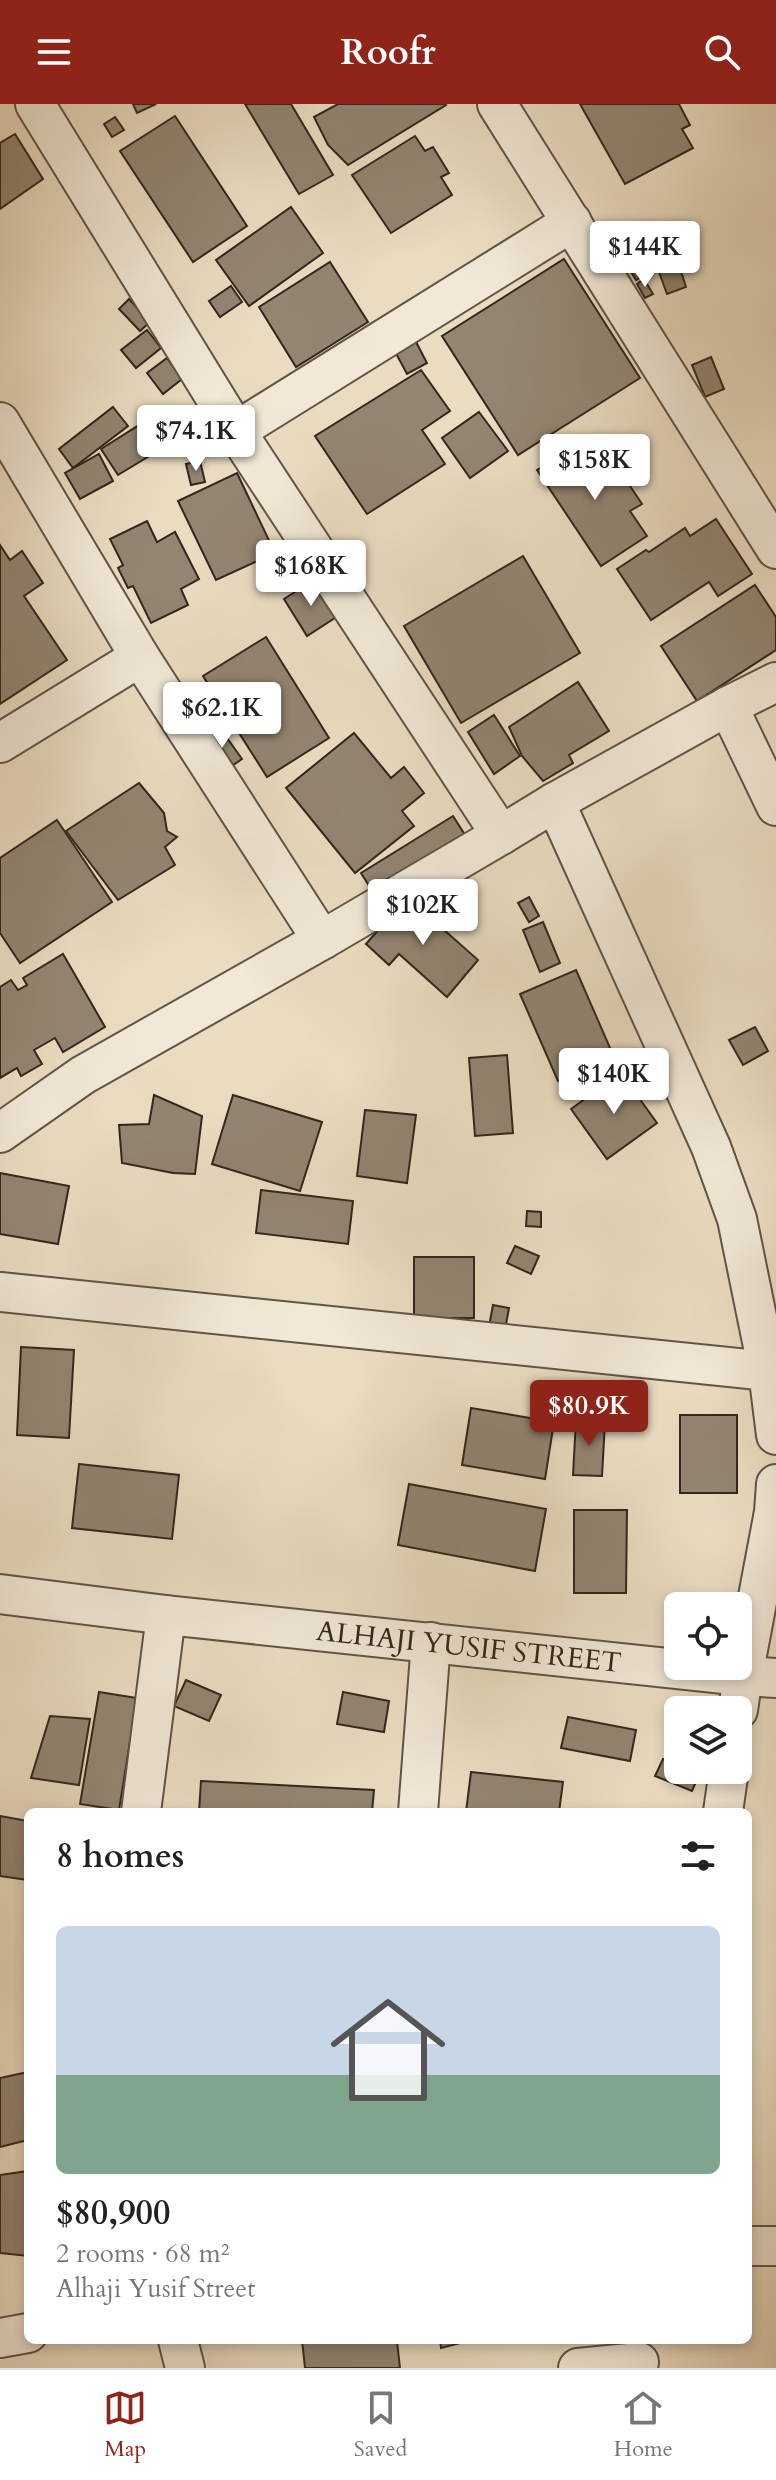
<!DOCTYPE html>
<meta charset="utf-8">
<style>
:root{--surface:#fff;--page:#f6f6f6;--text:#222;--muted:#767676;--line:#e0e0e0;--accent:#8f2418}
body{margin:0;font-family:Cardo,serif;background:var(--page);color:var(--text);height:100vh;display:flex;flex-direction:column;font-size:30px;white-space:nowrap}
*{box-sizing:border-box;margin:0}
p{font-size:26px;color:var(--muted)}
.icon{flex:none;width:44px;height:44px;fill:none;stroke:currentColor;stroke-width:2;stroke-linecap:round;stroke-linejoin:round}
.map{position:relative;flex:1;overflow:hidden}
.panel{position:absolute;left:24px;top:1704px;width:728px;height:536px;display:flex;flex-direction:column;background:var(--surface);border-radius:12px;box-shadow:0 4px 12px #0003}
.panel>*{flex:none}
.buttons{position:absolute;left:664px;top:1488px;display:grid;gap:16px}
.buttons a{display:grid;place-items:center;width:88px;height:88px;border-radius:12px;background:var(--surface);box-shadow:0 4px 12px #0003;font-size:40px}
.price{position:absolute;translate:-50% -68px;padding:0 18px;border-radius:8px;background:#fff;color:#222;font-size:26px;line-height:52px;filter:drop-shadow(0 2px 4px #0008)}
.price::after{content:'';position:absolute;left:50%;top:48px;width:24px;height:18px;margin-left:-12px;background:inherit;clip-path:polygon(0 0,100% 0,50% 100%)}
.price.selected{background:var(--accent);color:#fff}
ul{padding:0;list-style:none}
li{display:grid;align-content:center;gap:16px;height:424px;padding:0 32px}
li+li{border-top:2px solid var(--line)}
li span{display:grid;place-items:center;height:248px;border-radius:12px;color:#555}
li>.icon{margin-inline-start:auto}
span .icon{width:144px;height:144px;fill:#fffc;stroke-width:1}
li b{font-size:34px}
h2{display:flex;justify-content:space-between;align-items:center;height:96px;padding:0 32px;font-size:34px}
header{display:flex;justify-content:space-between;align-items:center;height:104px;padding:0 32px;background:var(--accent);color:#fff;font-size:36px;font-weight:600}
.menu{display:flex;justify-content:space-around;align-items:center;height:112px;border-top:2px solid var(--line);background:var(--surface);font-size:22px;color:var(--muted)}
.menu a{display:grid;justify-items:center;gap:4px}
.menu .selected{color:var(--accent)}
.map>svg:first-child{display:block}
</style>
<header><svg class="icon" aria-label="menu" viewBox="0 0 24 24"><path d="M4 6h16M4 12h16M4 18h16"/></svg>Roofr<svg class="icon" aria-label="search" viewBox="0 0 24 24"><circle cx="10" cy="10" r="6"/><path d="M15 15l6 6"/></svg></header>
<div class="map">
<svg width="776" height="2264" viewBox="0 0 776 2264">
<rect width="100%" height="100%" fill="#eadcc1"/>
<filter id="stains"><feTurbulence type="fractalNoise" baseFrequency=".0025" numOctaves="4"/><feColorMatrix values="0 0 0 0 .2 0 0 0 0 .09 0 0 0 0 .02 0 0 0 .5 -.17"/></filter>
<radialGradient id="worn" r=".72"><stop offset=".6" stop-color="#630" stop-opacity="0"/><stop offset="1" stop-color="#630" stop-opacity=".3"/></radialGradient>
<g fill="#928572" stroke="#32261d" stroke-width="2">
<path d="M133,0h23l-19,9z"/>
<path d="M245,0h46l42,71 -34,19z"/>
<path d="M338,0h107l1,1 -98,60 -20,-20 -14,-28z"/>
<path d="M580,0h99l11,21 -8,4 11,19 -68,36z"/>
<path d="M175,12l72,110 -54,36 -73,-111z"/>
<path d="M115,13l9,13 -12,7 -8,-13z"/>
<path d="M15,30l28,45 -43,30v-66z"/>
<path d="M415,32l10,15 8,-4 16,26 -8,4 11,18 -61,38 -39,-58z"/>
<path d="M291,103l32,46 -74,53 -33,-46z"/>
<path d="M641,154l8,14 -13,8 -8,-14z"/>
<path d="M564,155l76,119 -122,77 -76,-119z"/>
<path d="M330,158l38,60 -72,45 -37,-60z"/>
<path d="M679,161l7,22 -19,7 -8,-22z"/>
<path d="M644,175l9,15 -8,4 -8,-14z"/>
<path d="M231,182l11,16 -22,15 -11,-16z"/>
<path d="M129,195l21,23 -10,9 -21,-22z"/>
<path d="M147,226l14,18 -25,20 -15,-18z"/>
<path d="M413,232l14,27 -20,11 -15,-28z"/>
<path d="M711,253l13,32 -19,8 -13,-32z"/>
<path d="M167,254l15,21 -19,15 -16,-21z"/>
<path d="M421,266l29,41 -28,19 23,34 -78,50 -52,-78z"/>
<path d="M113,303l15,19 -55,42 -14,-19z"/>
<path d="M479,308l29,39 -38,27 -28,-40z"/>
<path d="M144,318l17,27 -43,26 -17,-26z"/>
<path d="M583,336l23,35 12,-7 24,36 -12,7 17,25 -46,30 -64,-96z"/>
<path d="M99,350l14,27 -33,18 -15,-26z"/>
<path d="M200,357l5,21 -14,3 -5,-21z"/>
<path d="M237,369l38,80 -59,27 -38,-79z"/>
<path d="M716,415l36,55 -34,22 -9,-14 -58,38 -34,-51 29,-19 3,2 36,-24 5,8z"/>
<path d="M147,417l10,21 18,-10 24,47 -18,10 7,16 -37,18 -18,-37 -5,2 -10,-20 5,-3 -13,-26z"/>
<path d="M0,441l10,15 12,-9 21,32 -19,13 43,64 -67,44z"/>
<path d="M523,452l57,97 -119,70 -57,-97z"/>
<path d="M315,475l23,37 -31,20 -23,-37z"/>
<path d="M755,481l21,32v33l-79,51 -36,-55z"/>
<path d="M266,533l63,101 -62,39 -64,-101z"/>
<path d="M578,578l31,49 -40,24 4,8 -30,18 -21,-25 -13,-29z"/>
<path d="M494,611l26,41 -26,18 -26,-42z"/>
<path d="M220,624l22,31 -19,13 -21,-32z"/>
<path d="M354,629l37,45 13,-11 20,26 -22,18 12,15 -59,47 -69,-85z"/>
<path d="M139,679l25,30 3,18 10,6 -12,10 10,18 -57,35 -52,-69z"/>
<path d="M453,712l12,19 -92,57 -12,-19z"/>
<path d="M57,716l55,82 -92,61 -20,-30v-75z"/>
<path d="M407,793l71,63 -31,37 -48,-43 -10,11 -23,-21z"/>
<path d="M529,793l10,19 -10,6 -11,-19z"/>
<path d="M543,818l17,41 -20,9 -17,-42z"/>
<path d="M63,850l42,73 -42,25 -8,-14 -21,12 8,14 -21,12 -4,-8 -17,10v-91l11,-7 7,10 9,-5 -4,-7z"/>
<path d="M576,866l38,87 -56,24 -38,-87z"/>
<path d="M755,923l13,24 -25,14 -14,-25z"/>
<path d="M507,951l6,78 -38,3 -6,-78z"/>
<path d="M621,969l36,50 -50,36 -36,-50z"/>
<path d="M154,991l48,21 -7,58 -22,-1 -51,-10 -3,-38 30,-1z"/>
<path d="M233,991l89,27 -22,69 -88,-27z"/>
<path d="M365,1006l51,5 -9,68 -50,-7z"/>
<path d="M0,1069l69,13 -11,58 -58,-10z"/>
<path d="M261,1086l92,11 -5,43 -92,-11z"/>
<path d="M527,1107l14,1v15l-15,-1z"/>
<path d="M515,1142l24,10 -8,18 -24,-11z"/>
<rect x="414" y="1153" width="60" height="61"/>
<path d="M493,1201l16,3 -5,27 -16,-3z"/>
<path d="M21,1243l53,3 -5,88 -52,-3z"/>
<path d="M471,1304l83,14 -9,57 -83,-14z"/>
<rect x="680" y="1311" width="57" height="78"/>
<path d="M576,1316l29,2 -3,54 -29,-1z"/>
<path d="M79,1360l100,11 -7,64 -100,-11z"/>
<path d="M409,1380l137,25 -11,62 -137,-26z"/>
<path d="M574,1406h53l-1,83h-52z"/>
<path d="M186,1576l35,15 -12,26 -35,-15z"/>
<path d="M99,1588l38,6 -18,112 -39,-6z"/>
<path d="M343,1588l46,9 -5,31 -47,-8z"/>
<path d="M50,1612l40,3 -11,66 -48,-7z"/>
<path d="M568,1613l68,13 -6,31 -69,-13z"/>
<path d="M663,1655l15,7v4h10l11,5 -7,16 -37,-15z"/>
<path d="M471,1668l92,10 -4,30h-93z"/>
<path d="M201,1677l173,9 -2,22h-173z"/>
<path d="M0,1712l28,5v59l-28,-4z"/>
<path d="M28,1968v68l-28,7v-69z"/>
<path d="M28,2067v85l-28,-3v-78z"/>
<path d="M302,2236h100l-5,1 3,27h-95z"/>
<path d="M440,2236h32l-31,8z"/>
</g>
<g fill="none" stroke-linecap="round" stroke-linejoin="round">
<defs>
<g id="minor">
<path d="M35,0l201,327 265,404 54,-33 173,-96 48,-24"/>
<path d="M497,0l279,445"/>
<path d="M0,318l140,235 182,283 -239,135 -83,58"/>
<path d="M236,327l336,-209"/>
<path d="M728,602l48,100"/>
<path d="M0,639l140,-86"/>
<path d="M555,698l156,345 26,72 31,152 8,64"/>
<path d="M322,836l179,-105"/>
<path d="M0,1188l768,79"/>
<path id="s1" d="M0,1490l166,21 577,61 31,-164 2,-28"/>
<path d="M738,1606l5,-34 33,2"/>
<path d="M141,1708l25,-197"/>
<path d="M418,1708l13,-170"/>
<path d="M723,1708l6,-42"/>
<path d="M748,2142h28"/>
<path d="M0,2234l28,-5"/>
<path d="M178,2236l7,28"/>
<path d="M578,2264l61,-6"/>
</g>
</defs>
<use href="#minor" stroke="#605446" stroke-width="42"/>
<use href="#minor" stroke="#f1e8d7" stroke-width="38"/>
</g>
<g text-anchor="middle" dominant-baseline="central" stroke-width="6" stroke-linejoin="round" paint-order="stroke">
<g font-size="28" fill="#32261d" stroke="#f1e8d7">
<text stroke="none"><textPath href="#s1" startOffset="472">ALHAJI YUSIF STREET</textPath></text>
</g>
</g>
<rect width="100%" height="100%" filter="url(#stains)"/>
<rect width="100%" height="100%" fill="url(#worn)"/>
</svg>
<div class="buttons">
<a><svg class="icon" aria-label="locate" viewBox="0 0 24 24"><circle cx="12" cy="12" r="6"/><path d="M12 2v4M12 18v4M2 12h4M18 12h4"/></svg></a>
<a><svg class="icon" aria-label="layers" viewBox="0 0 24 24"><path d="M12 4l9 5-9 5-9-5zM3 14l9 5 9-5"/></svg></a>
</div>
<b class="price" style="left:645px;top:185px">$144K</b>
<b class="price" style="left:196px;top:369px">$74.1K</b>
<b class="price" style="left:595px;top:398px">$158K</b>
<b class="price" style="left:311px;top:504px">$168K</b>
<b class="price" style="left:222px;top:646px">$62.1K</b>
<b class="price" style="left:423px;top:843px">$102K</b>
<b class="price" style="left:614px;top:1012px">$140K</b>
<b class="price selected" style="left:589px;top:1344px">$80.9K</b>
<section class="panel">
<h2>8 homes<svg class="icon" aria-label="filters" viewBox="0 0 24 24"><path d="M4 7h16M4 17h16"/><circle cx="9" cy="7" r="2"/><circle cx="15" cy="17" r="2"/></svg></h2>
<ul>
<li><span style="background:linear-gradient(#c9d6e8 60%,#7fa58c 0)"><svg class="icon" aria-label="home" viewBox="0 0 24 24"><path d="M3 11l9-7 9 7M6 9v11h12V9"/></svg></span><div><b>$80,900</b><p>2 rooms · 68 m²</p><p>Alhaji Yusif Street</p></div></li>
</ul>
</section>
</div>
<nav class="menu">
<a class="selected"><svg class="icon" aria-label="map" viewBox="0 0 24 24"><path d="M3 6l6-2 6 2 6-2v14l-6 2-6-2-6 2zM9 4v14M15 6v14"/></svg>Map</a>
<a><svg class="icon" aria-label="saved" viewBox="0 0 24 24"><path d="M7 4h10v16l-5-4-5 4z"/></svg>Saved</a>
<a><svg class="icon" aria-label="home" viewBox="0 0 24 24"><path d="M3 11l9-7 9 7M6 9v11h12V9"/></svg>Home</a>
</nav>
